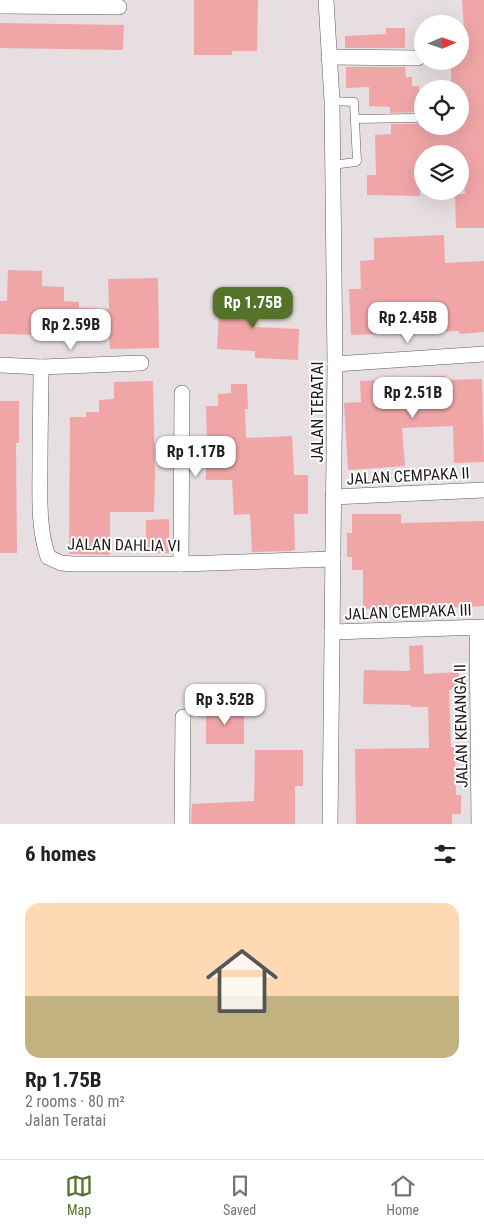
<!DOCTYPE html>
<meta charset="utf-8">
<style>
:root{--surface:#fff;--page:#f2f2f2;--text:#222;--muted:#767676;--line:#e0e0e0;--accent:#547328}
body{margin:0;font-family:"Roboto Condensed",sans-serif;background:var(--page);color:var(--text);height:100vh;display:flex;flex-direction:column;font-size:19px;white-space:nowrap}
*{box-sizing:border-box;margin:0}
p{font-size:16px;color:var(--muted)}
.icon{flex:none;width:28px;height:28px;fill:none;stroke:currentColor;stroke-width:2;stroke-linecap:round;stroke-linejoin:round}
.map{position:relative;height:824px;overflow:hidden}
.side{display:flex;flex-direction:column;background:var(--surface);flex:1}
.side>*{flex:none}
.needle{width:32px;rotate:88deg}
.fabs{position:absolute;left:414px;top:15px;display:grid;gap:10px}
.fabs a{display:grid;place-items:center;width:55px;height:55px;border-radius:50%;background:var(--surface);box-shadow:0 5px 20px #0002;font-size:25px}
.price{position:absolute;translate:-50% -42px;padding:0 11px;border-radius:10px;background:#fff;color:#222;font-size:16px;line-height:32px;filter:drop-shadow(0 1px 2px #0008)}
.price::after{content:'';position:absolute;left:50%;top:30px;width:15px;height:11px;margin-left:-8px;background:inherit;clip-path:polygon(0 0,100% 0,50% 100%)}
.price.active{background:var(--accent);color:#fff}
ul{padding:0;list-style:none}
li{display:grid;align-content:center;gap:10px;height:265px;padding:0 25px}
li span{display:grid;place-items:center;height:155px;border-radius:15px;color:#555}
li>.icon{margin-inline-start:auto}
span .icon{width:90px;height:90px;fill:#fffc;stroke-width:1}
li b{font-size:21px}
h2{display:flex;justify-content:space-between;align-items:center;height:60px;padding:0 25px;font-size:21px}
.menu{display:flex;justify-content:space-around;align-items:center;height:70px;border-top:1px solid var(--line);background:var(--surface);font-size:14px;color:var(--muted)}
.menu a{display:grid;justify-items:center;gap:2px}
.menu .active{color:var(--accent)}
.map>svg:first-child{display:block}
</style>
<div class="map">
<svg width="484" height="824" viewBox="0 0 484 824">
<rect width="100%" height="100%" fill="#e6dee1"/>
<g fill="#f0a6a7">
<path d="M194,0h64l-1,51h-25v4h-38z"/>
<path d="M462,0h22v228h-28l-1,-34h10l-4,-40h-39v6h-1l-1,36 -53,-1v-20h9l-1,-40 16,-1v-10h24l4,-2v4h41v-37h-9v-28h9v-32h4z"/>
<path d="M0,23l124,2 -1,25 -123,-2z"/>
<path d="M386,28h19v20h-60v-12l41,-2z"/>
<path d="M346,67h59l1,10h6v9h7v28l-4,-2 -25,1v-6l-21,-1v-19l-23,1z"/>
<path d="M444,235l1,28 39,-2v71l-25,2v-3l-108,4 -2,-46h12l-1,-28 14,-1v-22z"/>
<path d="M8,270l34,1v15l22,1v14l15,1v6l30,1 -1,-30 50,-1 1,70 -49,1 -1,-17h-30l-1,5h-32v-2l-46,-1v-33h7z"/>
<path d="M242,287l16,1 -3,39 44,2 -1,31 -43,-2v-7l-38,-2 3,-55 22,1z"/>
<path d="M445,376v4l37,-1 2,83 -30,1 -1,-37 -51,2 3,38 -57,4 -4,-67 17,-1 -1,-21 46,-2v-2z"/>
<path d="M153,381l2,94 -1,37h-44v43l-41,-1 1,-137h16v-5h13v-12l15,-1v-17z"/>
<path d="M231,384h16l1,25h-3l1,29 46,-2 2,39h14v39h-14l1,36h-3v1l-40,1 -2,-38 -16,1 -2,-35h-26v-38h1l-1,-36h12v-12l13,-1z"/>
<path d="M0,401h19v42h-3l1,110h-17z"/>
<path d="M352,514h49v9l83,-2v85l-39,2v2l-39,1 -1,-3 -42,1v-39h-11v-13h-5v-24h5z"/>
<path d="M169,519v34h-23v-33z"/>
<path d="M423,645l1,29 35,-2v18h-10l2,57h4l1,48h5v19h-9v10h-96l-1,-75 74,-1 -1,-41h-17v-2l-48,-1 1,-34 46,1 -1,-25z"/>
<path d="M244,708v36h-38v-35z"/>
<path d="M255,750h48v36h-8v38h-104l1,-20 62,-3z"/>
</g>
<g fill="none" stroke-linecap="round" stroke-linejoin="round">
<defs>
<g id="service">
<path d="M332,101l22,1 3,59 -1,1 -24,3"/>
<path d="M355,119l60,-1"/>
</g>
<g id="minor">
<path d="M326,0l6,101 3,263 -5,460"/>
<path d="M0,6l119,1"/>
<path d="M329,57l89,1"/>
<path d="M335,364l149,-10"/>
<path d="M0,365l41,2 100,-4"/>
<path d="M41,367c0,32 -1,65 -1,97 0,31 -2,64 8,93l13,6 13,1h107l152,-5"/>
<path d="M333,497l151,-7"/>
<path d="M181,564l1,-171"/>
<path d="M477,628l2,196"/>
<path d="M332,632l152,-5"/>
<path d="M182,824l1,-107"/>
</g>
</defs>
<use href="#service" stroke="#625b5e" stroke-width="9"/>
<use href="#minor" stroke="#625b5e" stroke-width="16"/>
<use href="#service" stroke="#fff" stroke-width="8"/>
<use href="#minor" stroke="#fff" stroke-width="15"/>
</g>
<g text-anchor="middle" dominant-baseline="central" stroke-width="4" stroke-linejoin="round" paint-order="stroke">
<g font-size="16" fill="#1d1a1b" stroke="#fff">
<text transform="translate(317 412) rotate(-90)">JALAN TERATAI</text>
<text transform="translate(408 476) rotate(-3)">JALAN CEMPAKA II</text>
<text transform="translate(124 545) rotate(1)">JALAN DAHLIA VI</text>
<text transform="translate(408 612) rotate(-2)">JALAN CEMPAKA III</text>
<text transform="translate(461 726) rotate(-91)">JALAN KENANGA II</text>
</g>
</g>
</svg>
<div class="fabs">
<a><svg class="needle" viewBox="-14 -14 28 28"><path d="M0-13l5 13h-10z" fill="#e53935"/><path d="M0 13l5-13h-10z" fill="#767676"/></svg></a>
<a><svg class="icon" aria-label="locate" viewBox="0 0 24 24"><circle cx="12" cy="12" r="6"/><path d="M12 2v4M12 18v4M2 12h4M18 12h4"/></svg></a>
<a><svg class="icon" aria-label="layers" viewBox="0 0 24 24"><path d="M12 4l9 5-9 5-9-5zM3 14l9 5 9-5"/></svg></a>
</div>
<b class="price active" style="left:253px;top:329px">Rp 1.75B</b>
<b class="price" style="left:408px;top:344px">Rp 2.45B</b>
<b class="price" style="left:71px;top:351px">Rp 2.59B</b>
<b class="price" style="left:413px;top:419px">Rp 2.51B</b>
<b class="price" style="left:196px;top:478px">Rp 1.17B</b>
<b class="price" style="left:225px;top:726px">Rp 3.52B</b>
</div>
<section class="side">
<h2>6 homes<svg class="icon" aria-label="filters" viewBox="0 0 24 24"><path d="M4 7h16M4 17h16"/><circle cx="9" cy="7" r="2"/><circle cx="15" cy="17" r="2"/></svg></h2>
<ul>
<li><span style="background:linear-gradient(#ffd9b3 60%,#c2b280 0)"><svg class="icon" aria-label="home" viewBox="0 0 24 24"><path d="M3 11l9-7 9 7M6 9v11h12V9"/></svg></span><div><b>Rp 1.75B</b><p>2 rooms · 80 m²</p><p>Jalan Teratai</p></div></li>
</ul>
</section>
<nav class="menu">
<a class="active"><svg class="icon" aria-label="map" viewBox="0 0 24 24"><path d="M3 6l6-2 6 2 6-2v14l-6 2-6-2-6 2zM9 4v14M15 6v14"/></svg>Map</a>
<a><svg class="icon" aria-label="saved" viewBox="0 0 24 24"><path d="M7 4h10v16l-5-4-5 4z"/></svg>Saved</a>
<a><svg class="icon" aria-label="home" viewBox="0 0 24 24"><path d="M3 11l9-7 9 7M6 9v11h12V9"/></svg>Home</a>
</nav>
